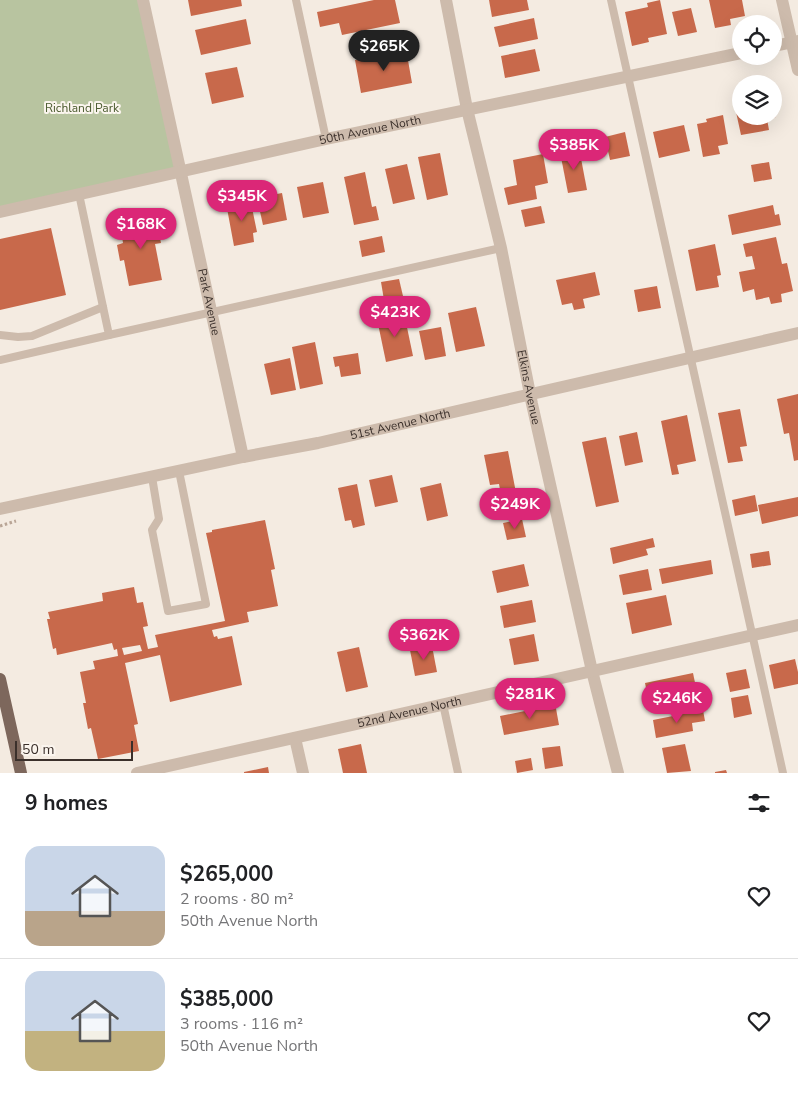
<!DOCTYPE html>
<meta charset="utf-8">
<style>
:root{--surface:#fff;--page:#f6f6f6;--text:#202124;--muted:#757577;--line:#e0e0e0;--accent:#db2777}
body{margin:0;font-family:"Nunito Sans",sans-serif;background:var(--page);color:var(--text);height:100vh;display:flex;flex-direction:column;font-size:19px;white-space:nowrap}
*{box-sizing:border-box;margin:0}
p{font-size:16px;color:var(--muted)}
.icon{flex:none;width:28px;height:28px;fill:none;stroke:currentColor;stroke-width:2;stroke-linecap:round;stroke-linejoin:round}
.map{position:relative;height:773px;overflow:hidden}
.details{display:flex;flex-direction:column;background:var(--surface);flex:1}
.details>*{flex:none}
.buttons{position:absolute;left:732px;top:15px;display:grid;gap:10px}
.buttons a{display:grid;place-items:center;width:50px;height:50px;border-radius:50%;background:var(--surface);box-shadow:0 5px 20px #0002;font-size:25px}
.scale{position:absolute;left:15px;bottom:12px;width:118px;box-sizing:border-box;padding-left:5px;border:2px solid #3b302b;border-top:0;font-size:14px;line-height:18px;white-space:nowrap;color:#3b302b;-webkit-text-stroke:4px #fbf5ee;paint-order:stroke}
.price{position:absolute;translate:-50% -42px;padding:0 11px;border-radius:18px;background:var(--accent);color:#fff;font-size:16px;line-height:32px;filter:drop-shadow(0 1px 2px #0008)}
.price::after{content:'';position:absolute;left:50%;top:30px;width:15px;height:11px;margin-left:-8px;background:inherit;clip-path:polygon(0 0,100% 0,50% 100%)}
.price.active{background:#222;color:#fff}
ul{padding:0;list-style:none}
li{display:flex;align-items:center;gap:15px;height:125px;padding:0 25px}
li+li{border-top:1px solid var(--line)}
li span{display:grid;place-items:center;flex:none;width:140px;height:100px;border-radius:15px;color:#555}
li>.icon{margin-inline-start:auto}
span .icon{width:60px;height:60px;fill:#fffc;stroke-width:1}
li b{font-size:21px}
h2{display:flex;justify-content:space-between;align-items:center;height:60px;padding:0 25px;font-size:21px}
.map>svg:first-child{display:block}
</style>
<div class="map">
<svg width="798" height="773" viewBox="0 0 798 773">
<rect width="100%" height="100%" fill="#f4ebe1"/>
<path fill="#b8c4a0" d="M0,0h143l37,172 -180,40z"/>
<g fill="#c8694b" fill-rule="evenodd">
<path d="M188,0h53l1,6 -51,10z"/>
<path d="M374,0h21l5,23 -58,12 -3,-12 -19,4 -3,-15z"/>
<path d="M489,0h38l2,10 -37,7z"/>
<path d="M660,0l7,34 -19,4 1,4 -17,4 -7,-34 23,-5 -1,-4z"/>
<path d="M709,0h33l3,16 -15,3 1,6 -16,3z"/>
<path d="M691,8l6,24 -19,4 -6,-24z"/>
<path d="M534,18l4,21 -39,8 -5,-20z"/>
<path d="M246,19l5,25 -50,11 -6,-25z"/>
<path d="M406,49l6,34 -51,10 -6,-33 15,-3 1,5 14,-3 -1,-5z"/>
<path d="M535,49l5,22 -35,7 -4,-22z"/>
<path d="M237,67l7,30 -32,7 -7,-31z"/>
<path d="M741,111v5l35,1 -9,2 2,11 -28,5 -5,-23z"/>
<path d="M723,115l5,29 -10,2 2,8 -17,3 -6,-33 10,-2 -1,-3z"/>
<path d="M684,125l6,26 -31,7 -6,-26z"/>
<path d="M625,132l5,24 -20,4 -5,-23z"/>
<path d="M579,148l8,42 -19,3 -8,-41z"/>
<path d="M440,153l8,42 -21,5 -9,-43z"/>
<path d="M543,154l5,29 -13,3 2,13 -29,6 -4,-17 13,-3 -4,-25z"/>
<path d="M769,162l3,17 -18,3 -3,-17z"/>
<path d="M407,164l8,35 -22,5 -8,-35z"/>
<path d="M365,172l7,35 4,-1 3,14 -25,5 -10,-48z"/>
<path d="M323,182l6,31 -26,5 -6,-31z"/>
<path d="M282,193l5,27 -24,5 -6,-27z"/>
<path d="M250,198l7,34 -4,1 1,9 -20,4 -8,-43z"/>
<path d="M773,205l2,10 4,-1 2,11 -49,10 -4,-20z"/>
<path d="M541,206l4,17 -20,4 -4,-17z"/>
<path d="M151,214l1,8 5,-1 4,22 -6,1 7,36 -33,6 -5,-26 -4,1 -3,-16 6,-2 -2,-13 6,-1 -2,-10z"/>
<path d="M51,228l15,67 -66,15v-71z"/>
<path d="M382,236l3,16 -23,5 -3,-16z"/>
<path d="M776,237l6,27 5,-1 6,28 -12,3 1,8 -11,2 -2,-7 -13,3 -2,-11 -11,3 -4,-20 16,-3 -3,-13 -6,1 -3,-13z"/>
<path d="M715,244l6,31 -4,1 2,11 -23,4 -8,-41z"/>
<path d="M595,272l5,23 -17,4 2,9 -11,2 -2,-7 -10,2 -6,-25z"/>
<path d="M399,279l4,17 -19,4 -3,-18z"/>
<path d="M657,286l4,22 -23,4 -4,-22z"/>
<path d="M476,307l9,39 -29,6 -8,-39z"/>
<path d="M404,313l9,43 -27,6 -9,-43z"/>
<path d="M441,327l5,29 -21,4 -6,-29z"/>
<path d="M315,342l8,42 -23,5 -8,-42z"/>
<path d="M358,353l3,21 -20,3 -2,-11 -4,1 -2,-10z"/>
<path d="M290,358l6,32 -25,5 -7,-31z"/>
<path d="M798,394v66l-4,1 -5,-28 -5,1 -7,-35z"/>
<path d="M740,409l7,37 -7,1 3,14 -15,2 -10,-50z"/>
<path d="M687,415l9,46 -19,4 2,9 -7,1 -11,-54z"/>
<path d="M637,432l6,30 -18,4 -6,-30z"/>
<path d="M606,437l13,65 -23,5 -14,-65z"/>
<path d="M508,451l9,47 -15,3 -3,-17 -9,1 -6,-30z"/>
<path d="M392,475l6,27 -23,5 -6,-27z"/>
<path d="M441,483l7,33 -21,5 -7,-33z"/>
<path d="M357,484l8,41 -12,3 -2,-8 -6,1 -7,-33z"/>
<path d="M755,495l3,16 -23,5 -3,-16z"/>
<path d="M798,497v19l-36,8 -4,-19z"/>
<path d="M522,519l4,18 -19,3 -4,-17z"/>
<path d="M265,520l10,49 -4,1 7,36 -31,6 2,10 -37,8 2,7 3,-1 1,3 14,-3 10,49 -72,17 -10,-47 -35,8 13,61 -4,1 5,26 -41,8 -7,-31 -3,1 -5,-26h3l-6,-31 15,-3 -2,-8 25,-5 -1,-7 -3,1 -2,-7 -55,12 -1,-7 -3,1 -6,-30h3l-2,-7 55,-11 -1,-8 32,-6 3,16 6,-1 5,24 -5,1 5,22 10,-2 -3,-12 70,-14 -19,-88 6,-1v-2zM140,645l2,6 -18,4 -2,-7z"/>
<path d="M653,538l2,9 -9,2 2,6 -35,9 -3,-16z"/>
<path d="M769,551l2,14 -19,3 -2,-14z"/>
<path d="M711,560l2,14 -51,10 -3,-15z"/>
<path d="M524,564l5,22 -32,7 -5,-22z"/>
<path d="M648,569l4,21 -29,5 -4,-20z"/>
<path d="M666,595l6,30 -40,9 -6,-31z"/>
<path d="M532,600l4,22 -32,6 -4,-22z"/>
<path d="M534,634l5,27 -25,4 -5,-26z"/>
<path d="M432,646l5,26 -22,4 -5,-26z"/>
<path d="M359,647l9,40 -22,5 -9,-40z"/>
<path d="M795,659l3,13v12l-24,5 -5,-24z"/>
<path d="M746,669l4,19 -20,4 -4,-19z"/>
<path d="M693,673l5,24 -48,10 -5,-24z"/>
<path d="M748,695l4,19 -18,4 -3,-20z"/>
<path d="M555,703l4,22 -55,10 -4,-19 30,-6v-2z"/>
<path d="M703,710l2,11 -13,2 1,8 -37,7 -3,-18z"/>
<path d="M361,744l6,29h-24l-5,-24z"/>
<path d="M685,744l6,27 -24,2 -5,-25z"/>
<path d="M560,746l3,20 -18,3 -3,-21z"/>
<path d="M531,758l2,12 -16,3 -2,-12z"/>
<path d="M268,767l1,6h-25v-1z"/>
<path d="M726,770l1,3h-12v-1z"/>
</g>
<g fill="none" stroke-linecap="round" stroke-linejoin="round">
<path stroke="#b9a596" stroke-width="3" stroke-dasharray="2.5 2.5" stroke-linecap="butt" d="M0,526l16,-5"/>
<g stroke="#cdbbac" stroke-width="8">
<path d="M296,0l30,139"/>
<path d="M611,0l172,773"/>
<path d="M0,335l18,2 14,-1 71,-29"/>
<path d="M109,335l392,-87"/>
<path d="M0,360l109,-25 -30,-141"/>
<path d="M152,477l7,42 -7,11 16,81 38,-7 -27,-133"/>
<path d="M443,704l15,69"/>
</g>
<g stroke="#cdbbac" stroke-width="12">
<path id="s1" d="M143,0l100,457"/>
<path id="s2" d="M446,0l21,109 34,139 31,156 60,267 26,102"/>
<path d="M782,0l16,70"/>
<path d="M774,46l24,-5"/>
<path id="s3" d="M0,212l326,-73 415,-86"/>
<path id="s4" d="M0,509l243,-52 75,-14 480,-110"/>
<path d="M295,738l8,35"/>
<path id="s5" d="M137,773l661,-148"/>
</g>
<path stroke="#7d675c" stroke-width="12" d="M0,679l21,94"/>
</g>
<g text-anchor="middle" dominant-baseline="central" stroke-width="4" stroke-linejoin="round" paint-order="stroke">
<g font-size="12" fill="#4a5a2e" stroke="#fbf5ee">
<text x="82" y="108">Richland Park</text>
</g>
<g font-size="12" fill="#3b302b" stroke="#fbf5ee">
<text stroke="none"><textPath href="#s3" startOffset="379">50th Avenue North</textPath></text>
<text stroke="none"><textPath href="#s1" startOffset="309">Park Avenue</textPath></text>
<text stroke="none"><textPath href="#s2" startOffset="396">Elkins Avenue</textPath></text>
<text stroke="none"><textPath href="#s4" startOffset="409">51st Avenue North</textPath></text>
<text stroke="none"><textPath href="#s5" startOffset="279">52nd Avenue North</textPath></text>
</g>
</g>
</svg>
<div class="buttons">
<a><svg class="icon" aria-label="locate" viewBox="0 0 24 24"><circle cx="12" cy="12" r="6"/><path d="M12 2v4M12 18v4M2 12h4M18 12h4"/></svg></a>
<a><svg class="icon" aria-label="layers" viewBox="0 0 24 24"><path d="M12 4l9 5-9 5-9-5zM3 14l9 5 9-5"/></svg></a>
</div>
<div class="scale">50 m</div>
<b class="price active" style="left:384px;top:72px">$265K</b>
<b class="price" style="left:574px;top:171px">$385K</b>
<b class="price" style="left:242px;top:222px">$345K</b>
<b class="price" style="left:141px;top:250px">$168K</b>
<b class="price" style="left:395px;top:338px">$423K</b>
<b class="price" style="left:515px;top:530px">$249K</b>
<b class="price" style="left:424px;top:661px">$362K</b>
<b class="price" style="left:530px;top:720px">$281K</b>
<b class="price" style="left:677px;top:724px">$246K</b>
</div>
<section class="details">
<h2>9 homes<svg class="icon" aria-label="filters" viewBox="0 0 24 24"><path d="M4 7h16M4 17h16"/><circle cx="9" cy="7" r="2"/><circle cx="15" cy="17" r="2"/></svg></h2>
<ul>
<li><span style="background:linear-gradient(#c9d6e8 65%,#b9a48a 0)"><svg class="icon" aria-label="home" viewBox="0 0 24 24"><path d="M3 11l9-7 9 7M6 9v11h12V9"/></svg></span><div><b>$265,000</b><p>2 rooms · 80 m²</p><p>50th Avenue North</p></div><svg class="icon" aria-label="heart" viewBox="0 0 24 24"><path d="M12 20l-8-8c-3-5 5-10 8-4 3-6 11-1 8 4z"/></svg></li>
<li><span style="background:linear-gradient(#c9d6e8 60%,#c2b280 0)"><svg class="icon" aria-label="home" viewBox="0 0 24 24"><path d="M3 11l9-7 9 7M6 9v11h12V9"/></svg></span><div><b>$385,000</b><p>3 rooms · 116 m²</p><p>50th Avenue North</p></div><svg class="icon" aria-label="heart" viewBox="0 0 24 24"><path d="M12 20l-8-8c-3-5 5-10 8-4 3-6 11-1 8 4z"/></svg></li>
</ul>
</section>
